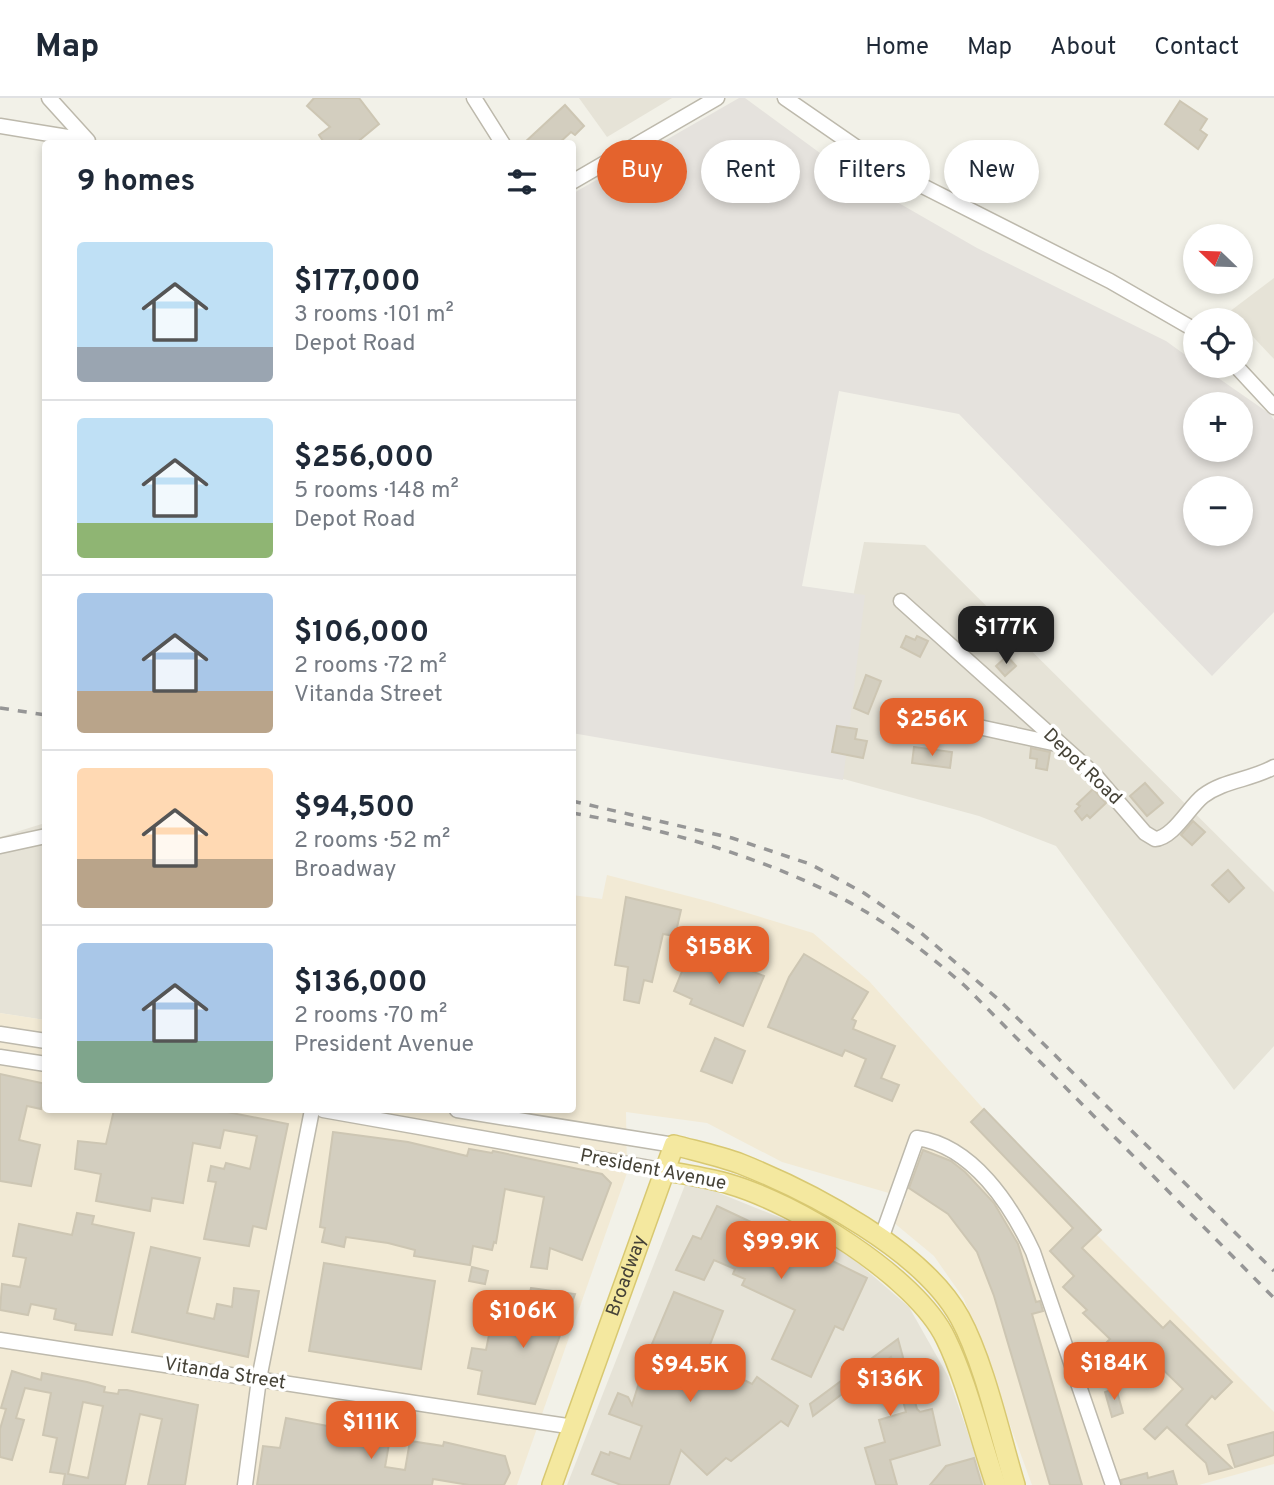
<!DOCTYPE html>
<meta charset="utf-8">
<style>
:root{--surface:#fff;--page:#f6f6f7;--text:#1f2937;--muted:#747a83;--line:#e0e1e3;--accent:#e4632d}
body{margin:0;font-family:Overpass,sans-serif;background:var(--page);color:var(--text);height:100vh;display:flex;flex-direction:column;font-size:26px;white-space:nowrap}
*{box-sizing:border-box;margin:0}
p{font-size:23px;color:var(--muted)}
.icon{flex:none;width:38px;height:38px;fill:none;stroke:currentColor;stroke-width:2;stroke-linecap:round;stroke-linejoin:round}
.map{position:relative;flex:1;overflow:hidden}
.drawer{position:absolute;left:42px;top:42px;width:534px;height:973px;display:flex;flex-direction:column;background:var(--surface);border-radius:7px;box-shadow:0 4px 10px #0003}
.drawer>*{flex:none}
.banner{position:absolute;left:597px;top:42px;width:572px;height:63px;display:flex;gap:14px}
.needle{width:46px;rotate:293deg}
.fabs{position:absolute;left:1183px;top:126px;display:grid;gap:14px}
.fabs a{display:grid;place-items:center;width:70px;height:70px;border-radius:50%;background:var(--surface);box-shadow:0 4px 10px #0003;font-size:35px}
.price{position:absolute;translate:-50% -60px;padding:0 16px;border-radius:14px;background:var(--accent);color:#fff;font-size:23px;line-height:46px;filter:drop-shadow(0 2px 4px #0008)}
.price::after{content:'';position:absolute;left:50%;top:42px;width:21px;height:16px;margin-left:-10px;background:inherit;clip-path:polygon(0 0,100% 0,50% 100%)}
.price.active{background:#222;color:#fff}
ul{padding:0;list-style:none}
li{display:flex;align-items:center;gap:21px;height:175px;padding:0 35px}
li+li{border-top:2px solid var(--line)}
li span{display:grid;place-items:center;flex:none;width:196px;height:140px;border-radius:7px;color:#555}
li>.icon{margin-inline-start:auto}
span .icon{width:84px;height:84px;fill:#fffc;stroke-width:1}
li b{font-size:30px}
h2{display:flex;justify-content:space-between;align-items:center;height:84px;padding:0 35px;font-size:30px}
.chip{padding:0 24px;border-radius:32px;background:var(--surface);box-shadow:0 4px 10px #0003;font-size:24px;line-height:63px}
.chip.active{background:var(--accent);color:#fff}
header{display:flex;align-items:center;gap:42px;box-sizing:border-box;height:98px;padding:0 35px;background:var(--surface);border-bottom:2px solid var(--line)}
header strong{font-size:33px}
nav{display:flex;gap:38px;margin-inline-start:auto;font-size:24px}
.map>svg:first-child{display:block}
</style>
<header>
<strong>Map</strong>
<nav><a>Home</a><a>Map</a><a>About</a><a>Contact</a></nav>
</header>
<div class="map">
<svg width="1274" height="1387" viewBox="0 0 1274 1387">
<rect width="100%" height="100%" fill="#f2f1e8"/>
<g fill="#e6e3d7">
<path d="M579,0h93l-65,39z"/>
<path d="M1274,180v81l-33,-35v-4l-12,-8z"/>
<path d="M864,444l61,3 349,347v154l-40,44 -178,-244 -77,-30 -161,-44z"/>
<path d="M45,725v197l-45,-7v-176z"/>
<path d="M687,1082l141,57 81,70 39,69 38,109h-419z"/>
</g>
<path fill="#f2ead5" d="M607,777l104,27 102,31 56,48 222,248 183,183v52l-75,21h-167l-68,-186 -30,-43 -41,-34 13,-24 -124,-36 -75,-39 -81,-11 1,61 -110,312h-517v-472l45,7 1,90h526v-215l30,4z"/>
<path fill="#e5e2dd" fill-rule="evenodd" d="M739,0h6l105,77 127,73 189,93 29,21v4h6l69,48 4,6v192l-62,64 -253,-262 -120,-23 -37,195 63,9 -22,185 -271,-47v-539zM1195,306h46v46h-46zM1195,390h46v46h-46z"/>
<g fill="#d3cebf" stroke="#cdc6b3" stroke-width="2" fill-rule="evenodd">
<path d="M314,0h45l20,26 -24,20h-30l-6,-9 11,-8 -23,-21z"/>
<path d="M1180,3l27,18 -7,11 7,5 -9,14 -33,-25z"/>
<path d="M565,7l19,21 -9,9 -4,-3 -13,12h-35z"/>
<path d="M906,538l9,4 2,-4 11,5 -8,16 -19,-10z"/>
<path d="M1007,558l9,10 -11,10 -9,-10z"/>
<path d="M866,577l15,6 -13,33 -14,-6z"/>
<path d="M837,628l20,3 -2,10 12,2 -4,17 -31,-6z"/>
<path d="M914,649l38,5 -2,16 -38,-5z"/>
<path d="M1031,650l19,4 -3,18 -11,-2 1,-9 -7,-1z"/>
<path d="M1145,685l18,20 -16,13 -17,-20z"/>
<path d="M1093,691l13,14 -16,15 -3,-3 -5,5 -7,-9 5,-5 -3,-2z"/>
<path d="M1193,723l12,11 -13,13 -11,-10z"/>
<path d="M1228,772l16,18 -15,14 -17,-17z"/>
<path d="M626,799l55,13 -6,26 -12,-2 -11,48 -8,-2 -5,23 -15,-3 4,-33 -13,-2z"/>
<path d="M692,849l72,29 -21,50 -53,-22 2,-5 -18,-8z"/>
<path d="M804,856l64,38 -16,27 4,2 -3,8 42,17 -14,32 18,7 -7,16 -37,-15 11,-27 -21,-9 -3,6 -74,-29 21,-50z"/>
<path d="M715,940l30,13 -13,32 -31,-12z"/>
<path d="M0,976l46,10 -5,25 -14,-3 -8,34 21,5 -9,41 -31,-5z"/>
<path d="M984,1011l117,121 -19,18 81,80 7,-7 62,61 -17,17 -3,-3 -26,29 46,43 -23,6 -3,-11 -39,-36 -12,12 -11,-10 39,-40 -34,-33 -25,25 -28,-28 14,-14 -27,-26 4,-3 -24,-23 11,-11 -24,-25 23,-23 -102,-106z"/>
<path d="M114,1012h103l71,14 -22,105 -13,-3 -4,20 -45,-7 12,-57 -8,-1 3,-15 13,3 2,-6 24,6 7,-33 -33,-6 -4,18 -27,-5 -10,60 -31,-5 -2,13 -54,-10 5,-27 -26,-5 3,-28 28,3z"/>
<path d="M333,1034l75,10 59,14 2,-7 23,4 1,-2 109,23 9,9 -29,77 -32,-12 -3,21 -16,-2 13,-70 -39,-8 -9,54 -2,-1 -2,8 -19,-4 -3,19 -56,-9 1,-6 -27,-7 -42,-6 -2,10 -22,-5 3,-14 -5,-1z"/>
<path d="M923,1052l28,11 14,11 29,31 24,41 18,58 4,-1 3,10 -11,3 50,171h-32l-56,-189 -17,-44 -29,-38 -39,-26z"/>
<path d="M717,1108l66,31 5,-9 22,10 -4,10 61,30 -24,52 -8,-4 -24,51 -39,-18 23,-49 -53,-25 3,-6 -12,-5 2,-5 -21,-9 -10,20 -28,-10 17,-34 8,3z"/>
<path d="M77,1115l17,3 -2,8 42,9 -22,102 -37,-5 1,-6 -22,-5 2,-10 -25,-5 -3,11 -28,-5 2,-26 18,3 6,-29 -13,-2 6,-32 53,11z"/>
<path d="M151,1149l49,11 -13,55 27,6 3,-15 15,3 2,-19 25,3 -11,66 -116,-25z"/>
<path d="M324,1165l111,18 -14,88 -112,-18z"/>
<path d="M472,1169l16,4 -3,13 -16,-3z"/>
<path d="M531,1190l44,6 -40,110 -57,-10 4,-23 -14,-3 4,-20 14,2 5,-25 32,6z"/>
<path d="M674,1194l49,19 -19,49 48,24 5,-7 41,29 -10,20 -7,-5 -50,40 -5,-3 -19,17 -26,-25 -12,35h-48l-29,-11 9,-22 8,3 1,-3 20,7 12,-33 -33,-12 9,-21 10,4 4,8 17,-54z"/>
<path d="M898,1241l19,70 3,3 12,-3 8,36 -50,15 7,25h-21l-11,-37 20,-6 -6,-22 27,-8 -15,-55 -78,59 -3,-12z"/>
<path d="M12,1273l29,9 1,-7 45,9 18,5 -1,5 14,2 1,-4h8l71,15 -13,80h-37l14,-66 -22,-5 -15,71h-62l2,-11 -15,-2 7,-34 -14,-3 8,-42 -26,-5 -9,30 8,2 -12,40 -12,-3v-28l6,-20 -5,-1zM83,1304l20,4 -15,72 -20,-4z"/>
<path d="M1116,1290l7,25 -11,4 -7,-25z"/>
<path d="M286,1320l104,20 -5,29 20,3 5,-29 33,5 1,-4 61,14 5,17 -6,12h-35l-36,-6 -1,6h-175l6,-39 17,2z"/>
<path d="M1274,1334v23l-39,12 -7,-22z"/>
<path d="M974,1360l8,27h-52l16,-19z"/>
<path d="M1173,1373l4,14h-55l-1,-5 26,-7 1,5z"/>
</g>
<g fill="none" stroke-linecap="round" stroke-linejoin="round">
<defs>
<g id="minor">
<path d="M49,0l39,43"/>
<path d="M474,0l29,46"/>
<path d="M785,0l100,69 225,114 85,49"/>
<path d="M0,28l86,14"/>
<path d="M572,84l145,-84"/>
<path d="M1236,268l38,41"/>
<path d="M901,503l193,173 51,59 10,6c18,-1 34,-32 48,-43 21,-16 48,-16 71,-29"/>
<path d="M917,625l13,-4 21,2 106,23"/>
<path d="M0,748l46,-10"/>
<path d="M0,936l46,7"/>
<path d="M0,959l46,7"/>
<path d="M323,1012l344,61"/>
<path d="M457,1012l217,35"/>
<path d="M881,1141l36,-101c56,8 94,67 116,114l80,233"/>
<path d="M0,1242l574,87"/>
<path d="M245,1387l14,-106 53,-269"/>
</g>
<g id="major">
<path d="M667,1073c21,4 42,7 62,13 66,19 187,92 217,155 21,43 34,100 50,146"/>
<path id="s1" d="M552,1387l122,-340c22,6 46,11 67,19 70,28 182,86 219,154 24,44 40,117 55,167"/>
</g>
</defs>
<use href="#minor" stroke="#bdb9ac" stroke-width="17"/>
<use href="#major" stroke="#d8c871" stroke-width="22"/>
<use href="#minor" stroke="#fff" stroke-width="14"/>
<use href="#major" stroke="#f4e89f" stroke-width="19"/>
<g stroke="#969696" stroke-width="3.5" stroke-dasharray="9 9" stroke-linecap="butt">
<path d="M0,610l46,7"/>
<path d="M572,703l160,37 78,26 54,29 56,39 78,67 276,272"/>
<path d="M572,715c93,16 188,43 273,87 44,23 83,54 120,86l309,312"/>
</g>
</g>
<g text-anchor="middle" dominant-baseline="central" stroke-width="7" stroke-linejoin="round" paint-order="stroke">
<g font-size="19" fill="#454237" stroke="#fff">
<text transform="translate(1082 669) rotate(44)">Depot Road</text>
<text transform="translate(653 1072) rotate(11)">President Avenue</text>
<text stroke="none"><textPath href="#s1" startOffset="222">Broadway</textPath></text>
<text transform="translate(225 1276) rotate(9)">Vitanda Street</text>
</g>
</g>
</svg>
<div class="fabs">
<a><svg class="needle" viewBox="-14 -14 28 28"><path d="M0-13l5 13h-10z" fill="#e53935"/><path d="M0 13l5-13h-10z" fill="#747a83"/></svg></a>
<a><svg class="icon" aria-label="locate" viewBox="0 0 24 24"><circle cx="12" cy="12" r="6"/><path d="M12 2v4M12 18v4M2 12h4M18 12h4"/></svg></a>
<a>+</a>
<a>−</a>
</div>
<b class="price active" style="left:1006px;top:568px">$177K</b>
<b class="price" style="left:932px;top:660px">$256K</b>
<b class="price" style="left:719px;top:888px">$158K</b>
<b class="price" style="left:781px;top:1183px">$99.9K</b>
<b class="price" style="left:523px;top:1252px">$106K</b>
<b class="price" style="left:1114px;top:1304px">$184K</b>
<b class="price" style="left:690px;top:1306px">$94.5K</b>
<b class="price" style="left:890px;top:1320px">$136K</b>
<b class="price" style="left:371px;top:1363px">$111K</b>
<div class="banner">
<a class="chip active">Buy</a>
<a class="chip">Rent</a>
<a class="chip">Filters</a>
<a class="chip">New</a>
</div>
<section class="drawer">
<h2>9 homes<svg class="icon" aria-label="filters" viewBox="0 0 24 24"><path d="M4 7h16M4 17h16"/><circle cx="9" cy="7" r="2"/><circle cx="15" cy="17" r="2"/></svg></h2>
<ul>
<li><span style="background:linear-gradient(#bfe0f5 75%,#9aa5b1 0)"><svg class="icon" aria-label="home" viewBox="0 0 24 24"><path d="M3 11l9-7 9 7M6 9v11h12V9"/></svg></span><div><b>$177,000</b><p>3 rooms · 101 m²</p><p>Depot Road</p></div></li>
<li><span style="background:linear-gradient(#bfe0f5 75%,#8fb573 0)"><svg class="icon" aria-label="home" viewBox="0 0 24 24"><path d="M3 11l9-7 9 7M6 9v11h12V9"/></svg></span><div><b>$256,000</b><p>5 rooms · 148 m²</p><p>Depot Road</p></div></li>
<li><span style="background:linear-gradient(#a9c7e8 70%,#b9a48a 0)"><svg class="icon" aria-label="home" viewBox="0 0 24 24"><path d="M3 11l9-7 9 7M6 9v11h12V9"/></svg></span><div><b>$106,000</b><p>2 rooms · 72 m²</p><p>Vitanda Street</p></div></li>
<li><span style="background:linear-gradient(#ffd9b3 65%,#b9a48a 0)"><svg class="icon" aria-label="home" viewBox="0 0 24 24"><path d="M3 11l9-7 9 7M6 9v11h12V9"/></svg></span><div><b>$94,500</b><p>2 rooms · 52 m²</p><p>Broadway</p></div></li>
<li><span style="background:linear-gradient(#a9c7e8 70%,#7fa58c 0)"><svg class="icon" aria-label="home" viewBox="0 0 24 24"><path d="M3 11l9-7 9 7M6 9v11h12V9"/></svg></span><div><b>$136,000</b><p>2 rooms · 70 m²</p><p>President Avenue</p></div></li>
</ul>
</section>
</div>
